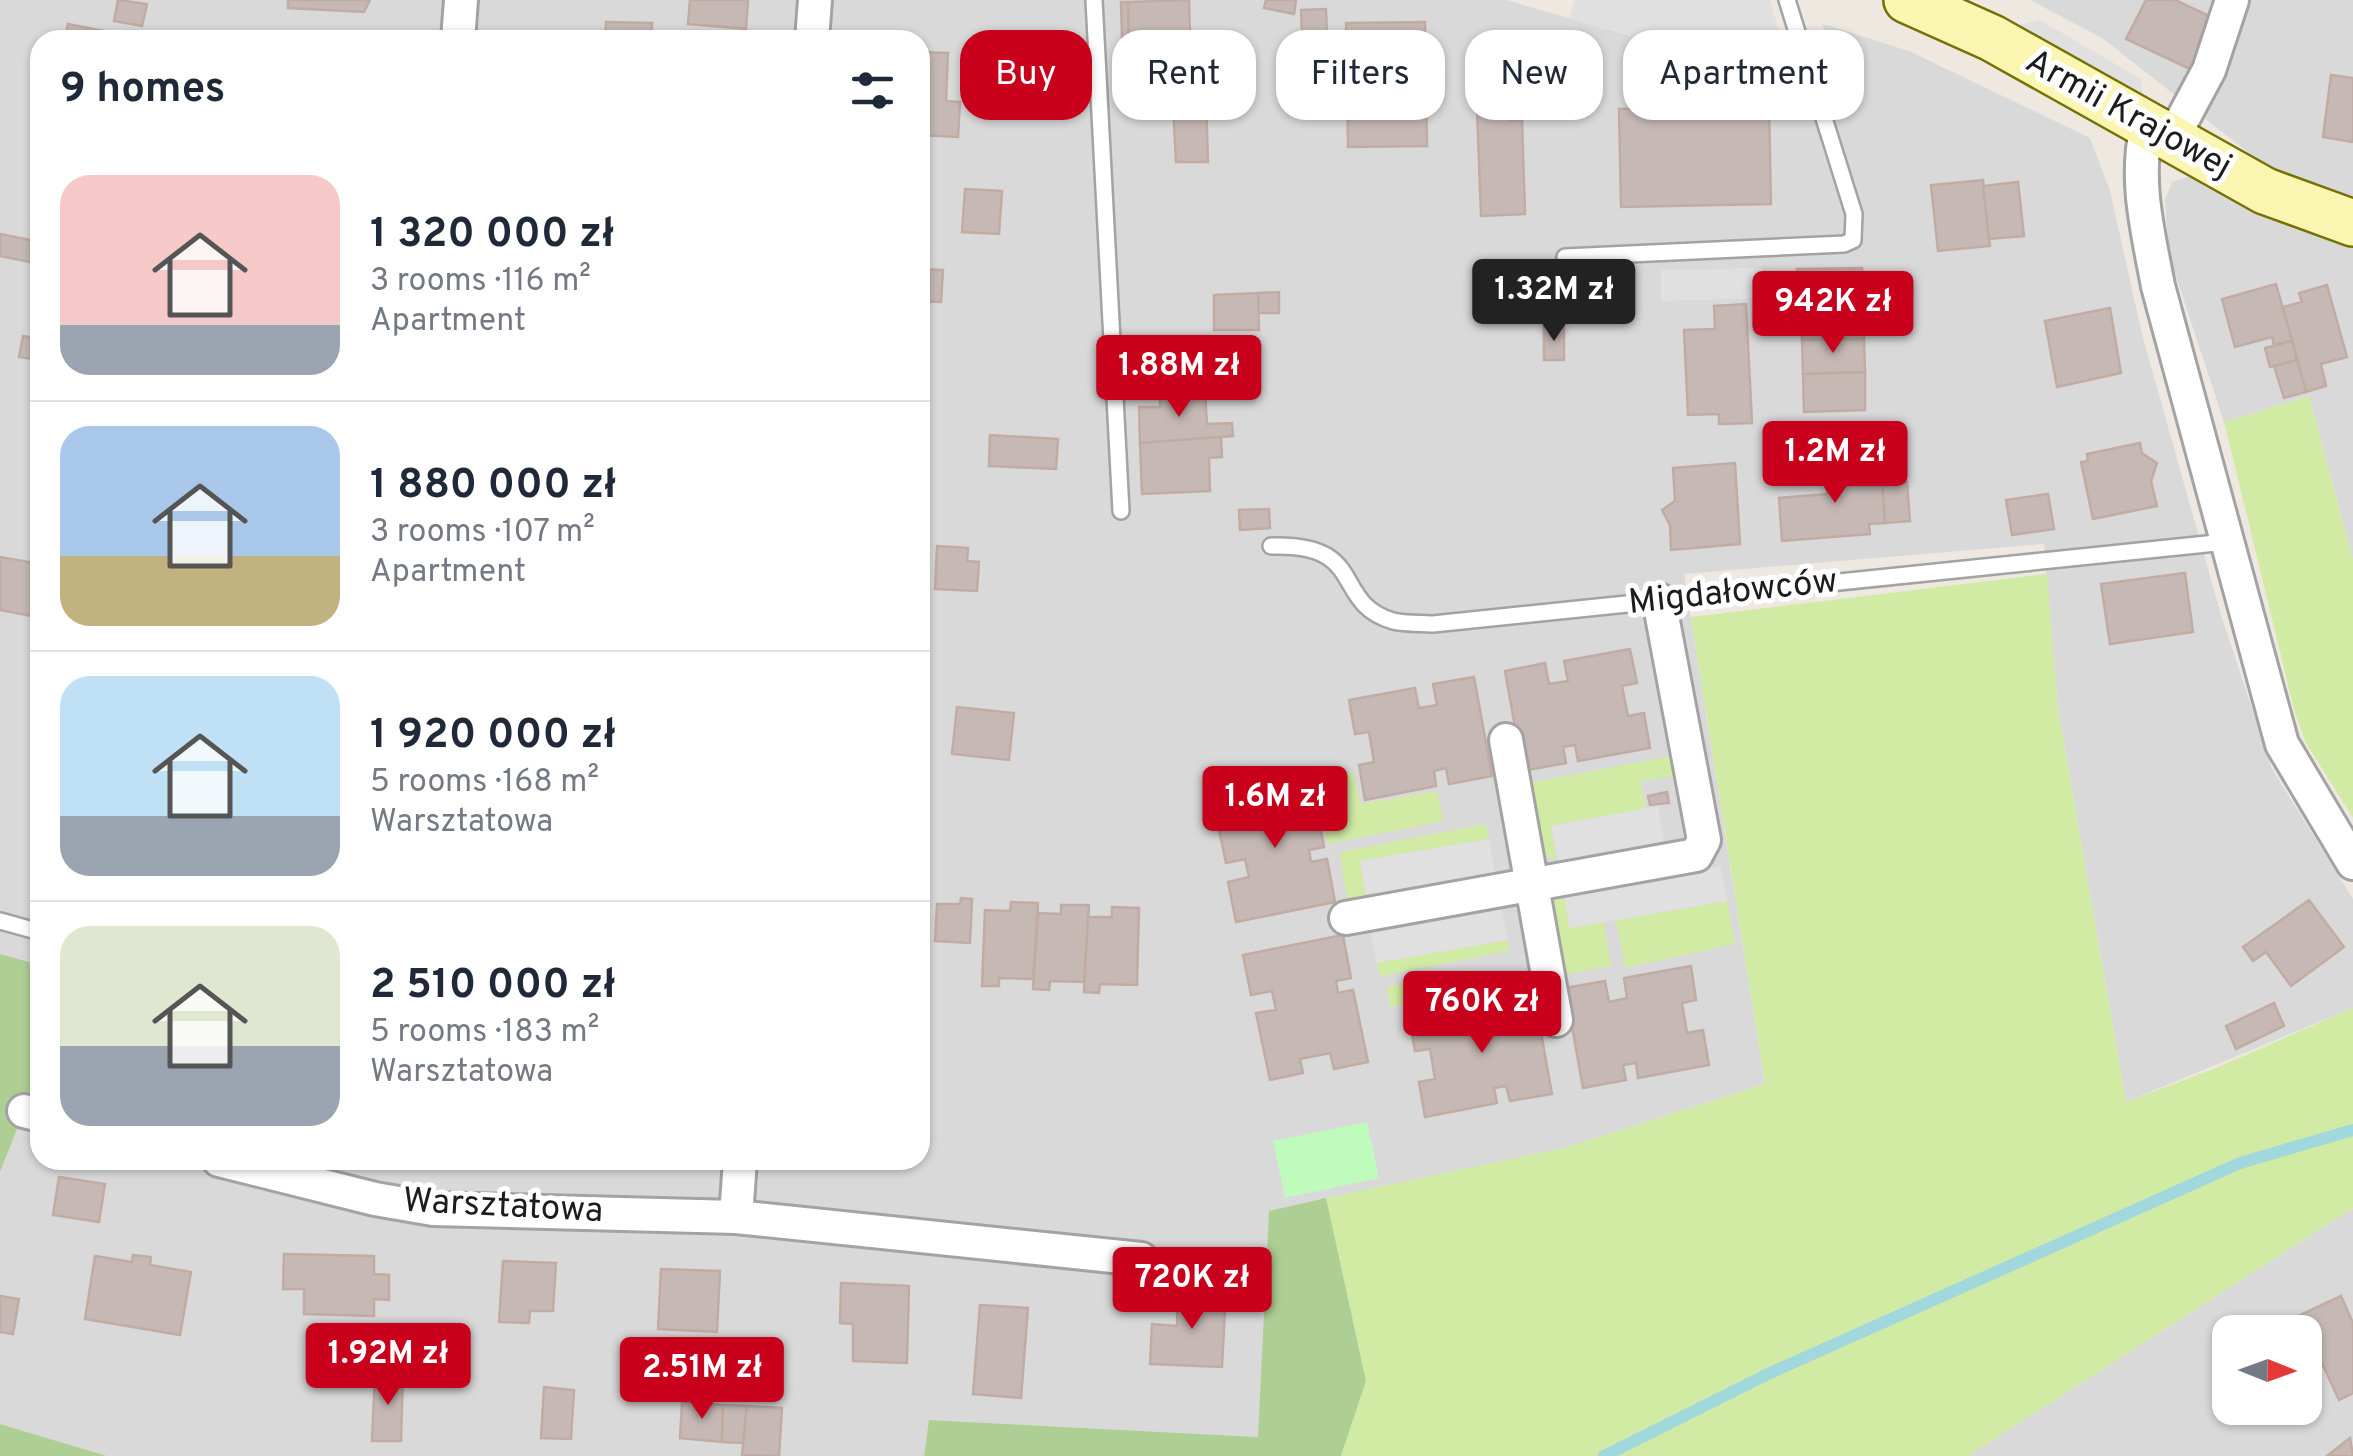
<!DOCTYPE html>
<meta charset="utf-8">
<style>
:root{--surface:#fff;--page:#f2f2f3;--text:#1f2937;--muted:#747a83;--line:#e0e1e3;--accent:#c8001c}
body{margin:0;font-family:Overpass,sans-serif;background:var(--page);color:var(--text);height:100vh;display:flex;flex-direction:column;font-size:38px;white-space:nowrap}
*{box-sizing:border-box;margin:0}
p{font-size:32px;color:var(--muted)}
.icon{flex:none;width:55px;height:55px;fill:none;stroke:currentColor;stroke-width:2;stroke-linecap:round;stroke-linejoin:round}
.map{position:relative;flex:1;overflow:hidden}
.details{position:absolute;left:30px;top:30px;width:900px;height:1140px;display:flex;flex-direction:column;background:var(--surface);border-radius:30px;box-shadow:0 2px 8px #0004}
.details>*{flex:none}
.banner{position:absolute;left:960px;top:30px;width:950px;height:90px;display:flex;gap:20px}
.needle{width:65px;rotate:91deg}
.buttons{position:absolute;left:2212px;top:1315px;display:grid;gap:20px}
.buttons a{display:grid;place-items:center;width:110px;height:110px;border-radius:20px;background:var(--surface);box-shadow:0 2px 8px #0004;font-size:50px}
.price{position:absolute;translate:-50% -85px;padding:0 22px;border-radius:10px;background:var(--accent);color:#fff;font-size:32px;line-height:65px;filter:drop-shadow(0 2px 5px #0008)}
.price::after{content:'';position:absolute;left:50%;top:60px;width:30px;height:22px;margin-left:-15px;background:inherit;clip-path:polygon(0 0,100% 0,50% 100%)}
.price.selected{background:#222;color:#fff}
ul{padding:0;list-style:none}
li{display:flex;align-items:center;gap:30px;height:250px;padding:0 30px}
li+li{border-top:2px solid var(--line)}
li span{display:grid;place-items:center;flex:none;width:280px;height:200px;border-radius:30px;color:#555}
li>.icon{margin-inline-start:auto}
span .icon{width:120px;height:120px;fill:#fffc;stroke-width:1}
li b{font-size:42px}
h2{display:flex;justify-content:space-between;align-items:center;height:120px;padding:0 30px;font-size:42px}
.chip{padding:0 35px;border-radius:30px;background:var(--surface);box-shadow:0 2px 8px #0004;font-size:35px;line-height:90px}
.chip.selected{background:var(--accent);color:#fff}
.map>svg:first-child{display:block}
</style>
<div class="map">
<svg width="2353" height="1456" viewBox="0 0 2353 1456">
<rect width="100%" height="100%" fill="#eee8e1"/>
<g fill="#dad9d9" fill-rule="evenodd">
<path d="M0,0h1506l288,83 41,7 -12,-66 86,27 181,87 20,53 33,147 78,277 51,154 81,130v109l-227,94 -68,-393 -14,-165 -360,30 81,510 -197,63 -310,290 -328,-17 -6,36h-817l-107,-32v-252l40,-100v88h880v-1120h-880v925l-40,-11z"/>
<path d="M2030,0h323v206l-67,-24 -184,-144z"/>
<path d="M2190,176l117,56 46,16v312l-44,-164 -85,26 -55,-167 -4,-55 7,-18z"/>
<path d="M2353,1208v248h-385zM2230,1332h75v76h-75z"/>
</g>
<g fill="#d1eba5">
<path d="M2309,396l44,164v258l-47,-75 -11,-30 -71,-291z"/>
<path d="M2047,574l11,135 68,393 90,-34 137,-60v200l-385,248h-627l25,-76 -40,-182 242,-51 197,-63 -74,-467z"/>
<path d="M1670,756l3,20 -32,5 5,28 -95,17 5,33 -13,-3 -13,-73z"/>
<path d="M1353,772l8,32 76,-13 6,30 -116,23 -12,-66z"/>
<path d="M1486,824l3,15 -129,22 6,36 -19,3 -7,-48z"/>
<path d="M1564,893l6,35 34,-6 7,44 -49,9 -9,-72 3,-7z"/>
<path d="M1727,901l8,43 -110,24 -9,-48z"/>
<path d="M1508,940l1,11 -128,25 -5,-13z"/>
<path d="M1471,970l5,27 -24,5 -2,-7 -60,12 -4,-20z"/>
</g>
<g fill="#aecf94">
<path d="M0,954l40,11v107l-40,100z"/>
<path d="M1326,1198l40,183 -25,75h-417l5,-36 329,17 11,-226z"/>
<path d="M0,1424l107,32h-107z"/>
</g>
<path fill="#bffbbc" d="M1367,1122l12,56 -94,20 -12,-57z"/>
<g fill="#e0e0e0">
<path d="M1575,0h195l24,83 -225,-65z"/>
<path d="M2040,20l101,59 2,20 -126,-73z"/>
<path d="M1763,268l1,30 -103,3v-31z"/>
<path d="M1658,806l7,38 -107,20 -7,-38z"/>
<path d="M1489,839l6,35 -129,23 -6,-36z"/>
<path d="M1721,866l6,35 -158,27 -5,-35z"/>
<path d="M1501,906l7,34 -132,23 -6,-34z"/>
</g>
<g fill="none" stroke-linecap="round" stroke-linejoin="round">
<path stroke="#a0d8dd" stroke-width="12" d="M1604,1456l164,-82 472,-211 113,-33"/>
</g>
<g fill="#c6b9b5" stroke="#c0aca3" stroke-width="2.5">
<path d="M118,0l29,4 -5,22 -28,-5z"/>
<path d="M288,0h82l-6,12 -76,-4z"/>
<path d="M690,0h58l-2,29 -58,-5z"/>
<path d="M1189,0l2,68 -62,2 -1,-68z"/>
<path d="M1266,0h30l-2,14 -30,-6z"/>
<path d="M2146,0h29l43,20 -26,50 -66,-31z"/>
<path d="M1121,2h7l1,68 -6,1z"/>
<path d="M1326,9l2,51 -25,1 -2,-51z"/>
<path d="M606,22l46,1 -1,17h-46z"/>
<path d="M1425,22l2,124 -79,1 -2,-124z"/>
<path d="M68,24l67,13v3h-70z"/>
<path d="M920,52l28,1 -2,48 14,1 -2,35 -38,-2z"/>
<path d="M1205,54l28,1v51h-26z"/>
<path d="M1715,65v41l-57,2v-42z"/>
<path d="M1205,68l3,94h-32l-5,-93z"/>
<path d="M2331,75l22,3v64l-30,-5z"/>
<path d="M1508,81l2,39h12l3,94 -44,2 -5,-134z"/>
<path d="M1769,105l2,99 -150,3 -2,-98z"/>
<path d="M1983,180l7,66 -52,5 -7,-66z"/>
<path d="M2018,182l6,54 -35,3 -6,-53z"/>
<path d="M965,189l37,2 -3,43 -37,-2z"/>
<path d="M0,234l40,8v22l-40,-8z"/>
<path d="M1862,268l2,37 -66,2 -1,-38z"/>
<path d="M920,269l23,1 -2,32 -21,-1z"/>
<path d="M2276,284l16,57 -18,4 -2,-8 -37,10 -13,-48z"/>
<path d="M2327,285l20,72 -26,7 5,22 -20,6 -23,-85 19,-5 -3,-9z"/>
<path d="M1279,292v21h-21v-20z"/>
<path d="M1258,293l1,37h-45v-35z"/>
<path d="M1746,304l6,119 -33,1v-10l-31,1 -4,-85 31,-1 -1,-23z"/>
<path d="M1864,305v34l-62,1 -1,-33z"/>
<path d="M2110,308l11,65 -64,14 -12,-66z"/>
<rect x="1544" y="327" width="20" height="33"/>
<path d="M23,336l17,3v21l-21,-3z"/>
<path d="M1864,339l1,33 -62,2 -1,-34z"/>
<path d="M2292,341l5,19 -27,7 -5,-19z"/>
<path d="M2297,360l9,32 -22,6 -10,-32z"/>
<path d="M1865,372v38l-61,2 -1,-38z"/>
<path d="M1205,393l2,31 25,-1 1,13 -93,7 -1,-36h21v-12z"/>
<path d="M990,435l68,4 -2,30 -67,-3z"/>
<path d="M1221,437l1,20 -13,1 1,33 -68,3 -2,-51z"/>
<path d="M2140,443l2,10 15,10 -6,18 6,25 -64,13 -12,-57 7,-1 -1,-7z"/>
<path d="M1865,459l2,26 15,-2 3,40 -16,1 1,10 -88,7 -3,-43 48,-4 -3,-31z"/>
<path d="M1735,463l5,81 -69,6 -1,-25 -8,-15 13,-9 -2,-33z"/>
<path d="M34,479h6v57h-8z"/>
<path d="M1907,482l3,39 -25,2 -3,-40z"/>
<path d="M2048,494l6,35 -42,6 -6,-35z"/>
<path d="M1269,509l1,19 -30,2 -1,-20z"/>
<path d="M937,546l31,2 -1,13 12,1 -2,29 -42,-2z"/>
<path d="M0,557l40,7 -8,52 -32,-6z"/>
<path d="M2185,573l8,59 -83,12 -9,-60z"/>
<path d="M1630,649l7,34 -15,3 6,30 16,-3 6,35 -72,13 -3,-16 -12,2 3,16 -43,8 -18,-100 40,-8 4,21 19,-3 -4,-20z"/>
<path d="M1474,677l18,99 -43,8 -3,-16 -12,3 2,15 -71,14 -6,-35 15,-3 -5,-30 -14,2 -6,-34 66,-12 4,20 18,-3 -4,-21z"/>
<path d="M957,707l57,6 -5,47 -57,-6z"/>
<path d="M1310,775l14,72 -15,3 2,12 16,-3 8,43 -99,20 -8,-40 21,-5 -4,-18 -19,4 -14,-66 34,-7 2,14 31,-6 -3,-16z"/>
<path d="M1667,792l2,11 -19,2 -2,-9z"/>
<path d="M961,898l11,1 -2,44 -35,-2 2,-37h23z"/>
<path d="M2309,900l35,47 -53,39 -25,-34 -13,9 -10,-14z"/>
<path d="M1011,902l27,1 -5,76 -34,-1v8h-17l3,-76 25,1z"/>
<path d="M1061,905h28l-5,77 -34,-1 -1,9 -16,-1 5,-76 23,1z"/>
<path d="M1112,907l27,1 -2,77 -37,-1 -1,9 -15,-1 4,-75h24z"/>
<path d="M1343,935l8,43 -15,3 2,12 15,-3 15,72 -34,7 -4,-16 -30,6 3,14 -33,7 -14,-67 20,-3 -4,-19 -21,4 -8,-40z"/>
<path d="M1691,966l5,34 -14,3 5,30 16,-3 6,35 -71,13 -2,-15 -13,2 3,15 -43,8 -18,-100 40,-7 4,21 18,-4 -3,-20z"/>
<path d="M1534,994l18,100 -42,7 -4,-15 -12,2 3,15 -72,14 -6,-35 16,-3 -5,-30 -15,2 -6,-34 67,-12 3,20 19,-3 -4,-21z"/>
<path d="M2274,1003l10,23 -48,23 -10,-23z"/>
<path d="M59,1177l46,7 -6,38 -46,-7z"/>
<path d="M284,1254l90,2v18l15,1v25l-15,-1v17l-70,-2v-25h-21z"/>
<path d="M133,1255l18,2 -1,8 41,7 -11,63 -95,-16 10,-63 37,6z"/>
<path d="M503,1261l53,2 -3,48h-23l-1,12 -30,-1z"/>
<path d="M661,1269l59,2 -3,61 -59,-3z"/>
<path d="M841,1283l68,3 -2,77 -54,-2v-37l-13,-1z"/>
<path d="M1178,1289l48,2 -4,76 -72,-3 2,-40 25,2z"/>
<path d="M0,1296l19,3 -6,35 -13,-2z"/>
<path d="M2341,1296l12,27v70l-14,7 -39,-85z"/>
<path d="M980,1305l48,3 -7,90 -48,-4z"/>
<path d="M375,1374h28l-2,67h-29z"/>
<path d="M544,1387l30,3 -3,49 -30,-1z"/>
<path d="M682,1402l41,3 -1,37 -42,-4z"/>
<path d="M723,1405l24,1 -4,37 -21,-1z"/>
<path d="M747,1406l35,2 -3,48 -37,-1z"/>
<path d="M2350,1438l3,18h-26z"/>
</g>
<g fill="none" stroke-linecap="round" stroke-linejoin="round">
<defs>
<g id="lane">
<path d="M1094,0l27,511"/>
<path d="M1565,257l279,-13 9,-4 1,-26 -67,-214"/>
<path d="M1271,546c98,-3 59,56 122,75 12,3 28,2 40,3l793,-82"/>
<path d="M0,921l40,11"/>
</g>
<g id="street">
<path d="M458,40l3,-40"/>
<path d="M812,40l3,-40"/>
<path d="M2147,126c-13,54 1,106 11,160l124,458 71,119"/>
<path d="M2171,141l38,-71 23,-70"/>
<path d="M1506,740l50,280"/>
<path d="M1346,918l350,-63 8,-15 -45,-240"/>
<path d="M24,1111l16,4"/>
<path d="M219,1160l156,39 58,10 303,8 4,-57"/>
<path d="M736,1217l405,42"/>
</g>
<path id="secondary" d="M1907,0l85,38 273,153 88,32"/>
</defs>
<use href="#lane" stroke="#a3a3a3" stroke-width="20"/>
<use href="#street" stroke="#a3a3a3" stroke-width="38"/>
<use href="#secondary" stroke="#757101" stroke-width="50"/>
<use href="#lane" stroke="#fff" stroke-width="15"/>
<use href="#street" stroke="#fff" stroke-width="32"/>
<use href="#secondary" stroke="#fbf5b2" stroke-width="45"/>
</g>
<g text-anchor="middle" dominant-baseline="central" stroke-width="10" stroke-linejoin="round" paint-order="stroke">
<g font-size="35" fill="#1c1c1c" stroke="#fff">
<text transform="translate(2128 115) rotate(29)">Armii Krajowej</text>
<text transform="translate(1733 593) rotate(-6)">Migdałowców</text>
<text transform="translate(503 1207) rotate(3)">Warsztatowa</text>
</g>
</g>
</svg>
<div class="buttons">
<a><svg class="needle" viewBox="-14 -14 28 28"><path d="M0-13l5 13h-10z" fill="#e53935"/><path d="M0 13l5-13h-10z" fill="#747a83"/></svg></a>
</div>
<b class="price selected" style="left:1554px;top:344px">1.32M zł</b>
<b class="price" style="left:1833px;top:356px">942K zł</b>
<b class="price" style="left:1179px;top:420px">1.88M zł</b>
<b class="price" style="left:1835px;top:506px">1.2M zł</b>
<b class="price" style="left:1275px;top:851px">1.6M zł</b>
<b class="price" style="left:1482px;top:1056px">760K zł</b>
<b class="price" style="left:1192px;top:1332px">720K zł</b>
<b class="price" style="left:388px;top:1408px">1.92M zł</b>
<b class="price" style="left:702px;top:1422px">2.51M zł</b>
<div class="banner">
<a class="chip selected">Buy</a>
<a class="chip">Rent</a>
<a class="chip">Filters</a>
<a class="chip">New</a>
<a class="chip">Apartment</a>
</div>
<section class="details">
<h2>9 homes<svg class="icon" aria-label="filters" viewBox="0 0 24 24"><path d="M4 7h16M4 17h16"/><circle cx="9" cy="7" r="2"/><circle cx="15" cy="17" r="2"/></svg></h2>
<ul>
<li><span style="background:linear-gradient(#f6c9c9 75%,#9aa5b1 0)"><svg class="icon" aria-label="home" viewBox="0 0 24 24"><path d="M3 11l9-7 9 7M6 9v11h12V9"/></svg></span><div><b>1 320 000 zł</b><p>3 rooms · 116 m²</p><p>Apartment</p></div></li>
<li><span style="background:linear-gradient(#a9c7e8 65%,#c2b280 0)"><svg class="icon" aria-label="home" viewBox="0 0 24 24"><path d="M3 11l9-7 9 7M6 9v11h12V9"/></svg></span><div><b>1 880 000 zł</b><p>3 rooms · 107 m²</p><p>Apartment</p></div></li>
<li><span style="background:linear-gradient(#bfe0f5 70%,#9aa5b1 0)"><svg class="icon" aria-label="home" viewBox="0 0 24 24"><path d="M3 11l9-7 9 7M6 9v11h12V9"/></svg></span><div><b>1 920 000 zł</b><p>5 rooms · 168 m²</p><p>Warsztatowa</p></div></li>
<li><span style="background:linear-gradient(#dfe7d0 60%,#9aa5b1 0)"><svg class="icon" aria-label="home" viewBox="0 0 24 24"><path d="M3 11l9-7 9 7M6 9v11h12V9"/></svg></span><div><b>2 510 000 zł</b><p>5 rooms · 183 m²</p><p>Warsztatowa</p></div></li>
</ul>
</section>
</div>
